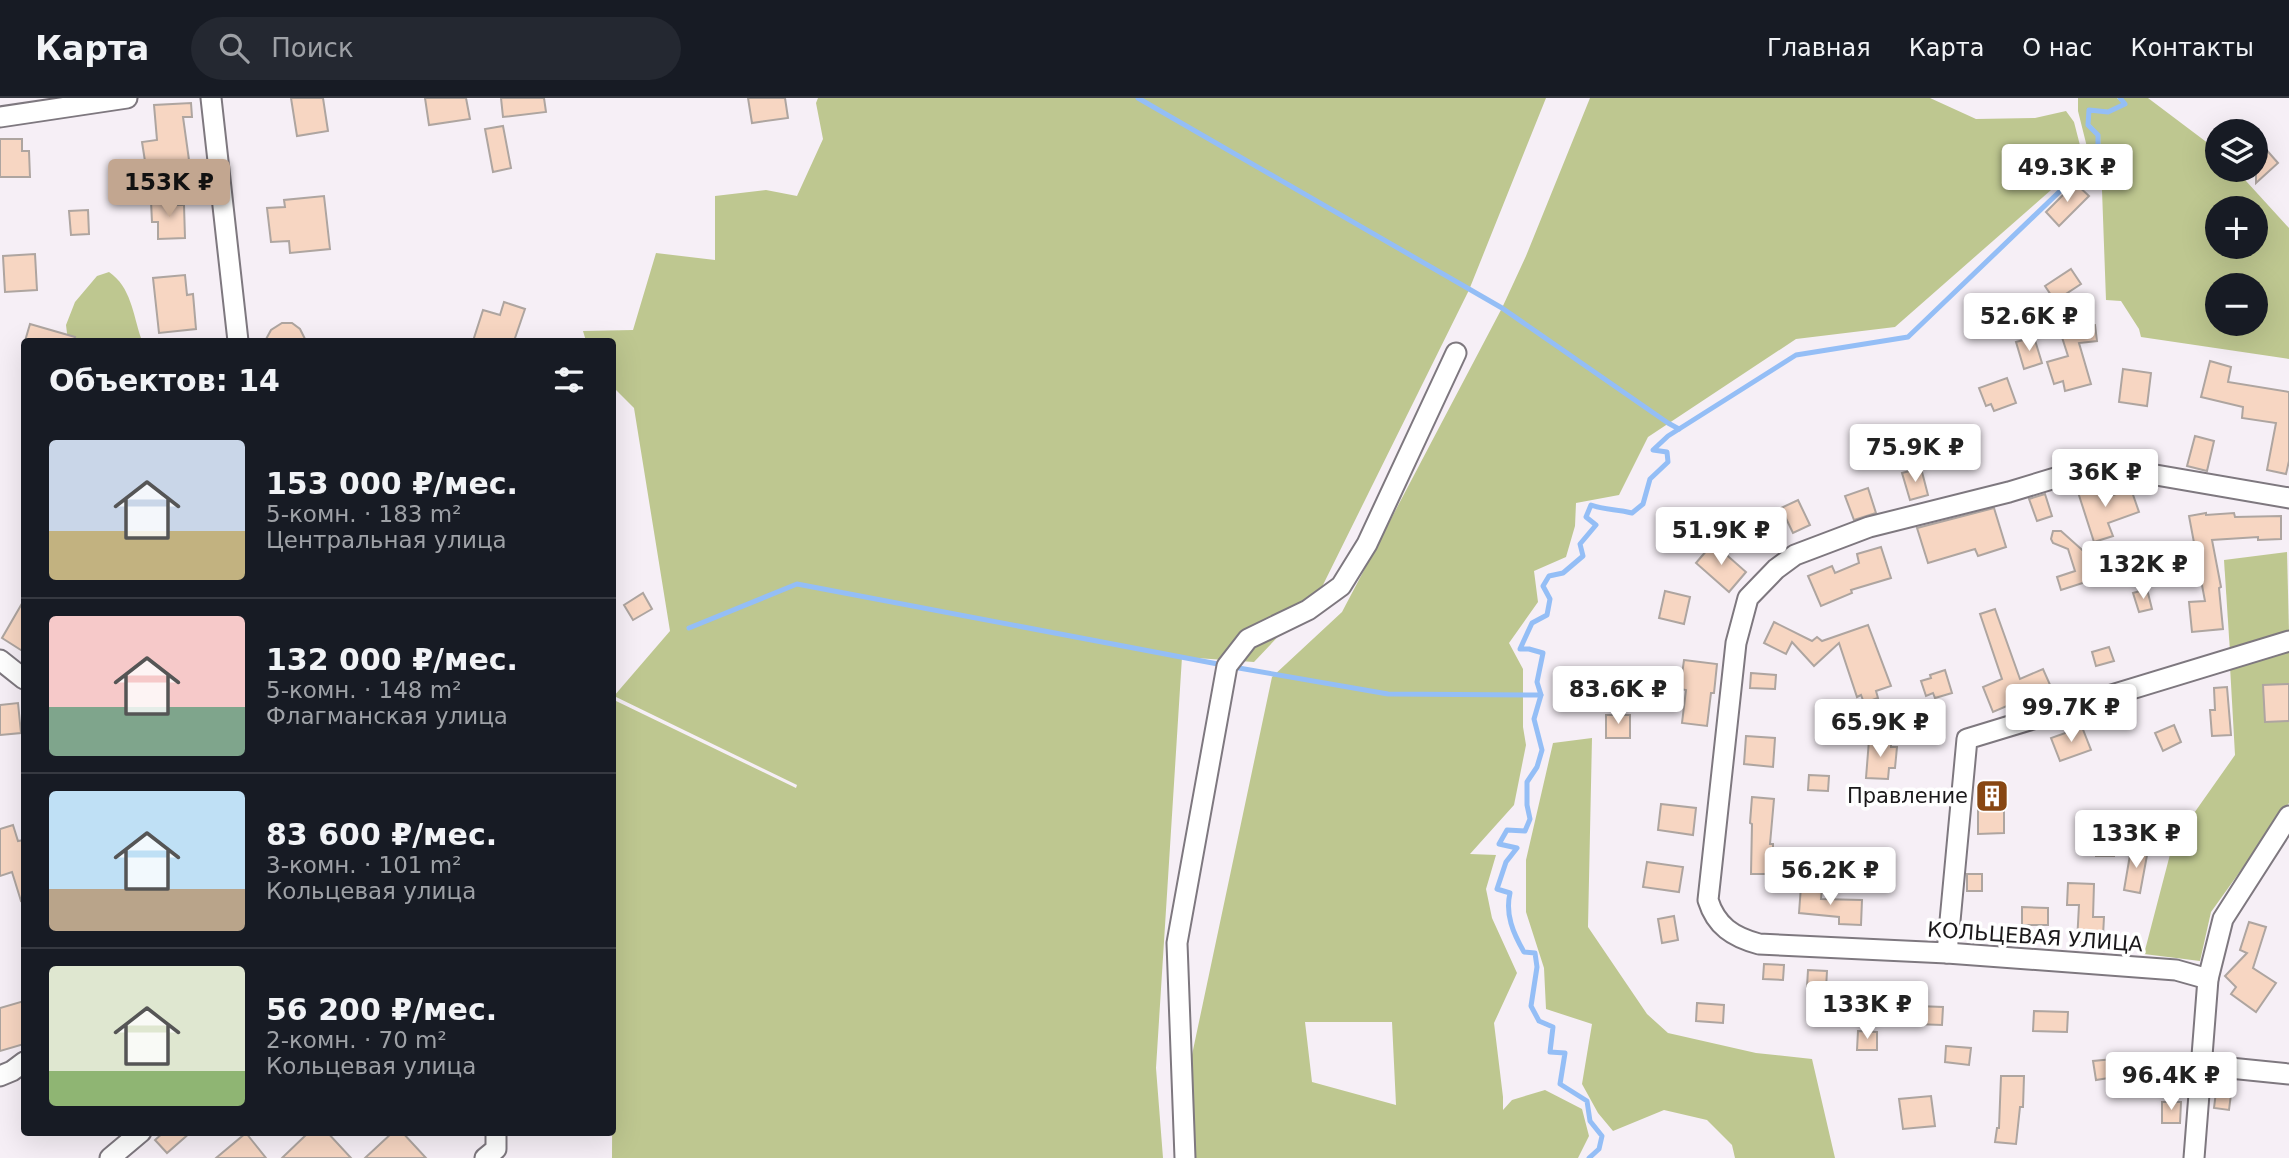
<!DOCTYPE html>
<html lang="ru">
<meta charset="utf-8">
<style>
:root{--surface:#171b24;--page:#242831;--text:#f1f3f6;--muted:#9ea1a6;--line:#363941;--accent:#c2a690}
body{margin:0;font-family:"DejaVu Sans",sans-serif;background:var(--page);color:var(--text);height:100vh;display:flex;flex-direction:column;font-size:26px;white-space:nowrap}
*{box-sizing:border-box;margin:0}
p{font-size:23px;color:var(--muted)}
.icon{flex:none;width:38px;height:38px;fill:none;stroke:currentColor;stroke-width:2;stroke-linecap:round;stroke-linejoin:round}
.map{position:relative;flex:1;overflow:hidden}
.drawer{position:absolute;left:21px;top:240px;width:595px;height:798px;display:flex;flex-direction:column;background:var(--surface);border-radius:7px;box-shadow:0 7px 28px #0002}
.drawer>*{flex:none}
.controls{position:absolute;left:2205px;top:21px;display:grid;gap:14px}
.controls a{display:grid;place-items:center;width:63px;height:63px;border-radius:50%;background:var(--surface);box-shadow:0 7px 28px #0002;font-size:35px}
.price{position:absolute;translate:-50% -60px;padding:0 16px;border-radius:7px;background:#fff;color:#222;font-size:23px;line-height:46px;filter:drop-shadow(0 2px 4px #0008)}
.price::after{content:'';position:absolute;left:50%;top:42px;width:21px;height:16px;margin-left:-10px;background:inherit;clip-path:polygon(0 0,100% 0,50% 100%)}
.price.active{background:var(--accent);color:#111}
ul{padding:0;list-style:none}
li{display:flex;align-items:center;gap:21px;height:175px;padding:0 28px}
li+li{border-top:2px solid var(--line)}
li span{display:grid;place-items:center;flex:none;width:196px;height:140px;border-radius:7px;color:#555}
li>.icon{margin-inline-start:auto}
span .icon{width:84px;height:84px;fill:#fffc;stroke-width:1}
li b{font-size:30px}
h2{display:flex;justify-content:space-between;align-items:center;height:84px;padding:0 28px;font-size:30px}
header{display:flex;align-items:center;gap:42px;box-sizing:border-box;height:98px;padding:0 35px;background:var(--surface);border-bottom:2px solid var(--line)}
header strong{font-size:33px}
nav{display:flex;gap:38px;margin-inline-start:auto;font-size:24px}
.search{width:490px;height:63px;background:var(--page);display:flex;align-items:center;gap:18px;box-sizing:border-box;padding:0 24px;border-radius:38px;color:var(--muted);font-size:26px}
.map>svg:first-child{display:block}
</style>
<header>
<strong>Карта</strong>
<div class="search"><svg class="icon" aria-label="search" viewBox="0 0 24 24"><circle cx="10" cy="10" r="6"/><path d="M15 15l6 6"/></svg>Поиск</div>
<nav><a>Главная</a><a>Карта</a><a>О нас</a><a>Контакты</a></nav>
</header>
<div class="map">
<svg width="2289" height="1060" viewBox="0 0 2289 1060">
<rect width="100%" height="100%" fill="#f6eff6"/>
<g fill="#bec790" fill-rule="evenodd">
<path d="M818,0h728l-77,192 -150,303 -65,69 -72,-5 -26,411 7,90h-551l2,-458 182,88 1,-3 -183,-89 56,-65 -36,-223 -21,-21 -1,-46h-26l-3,-10 50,-1 23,-77 59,7v-64l51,-6 31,6 26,-57 -7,-36z"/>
<path d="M1590,0h340l46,21 59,-1 31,-7 8,11 10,39 -189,166 -99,12 -148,98 -29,58 -43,8 -1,23 -9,31 -32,14 4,31 -29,41 14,26v58l3,18 -12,60 -44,49 26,1 -10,34 6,29 25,55 -23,50 9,74v13l9,-10 33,-10 37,19 7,27 -11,22h-384l-5,-89 83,-392 70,-65 160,-304 24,-52zM1305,924h87l4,83 -84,-23z"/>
<path d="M2078,0h39l6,6 -15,6 -20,-1 -1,17 10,10v12l-4,5 -5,-2 -10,-40z"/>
<path d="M2122,0h26l69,52v20h19l53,58v131l-148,-22 -2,-8 -18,-28 -15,-1 -6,-165 -10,-11v-12l19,1 18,-8zM2217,110h39v39h-39zM2217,187h39v39h-39z"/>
<path d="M109,174c22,15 24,42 32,66l-3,3h-70l-2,-16 9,-23 22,-26z"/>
<path d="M2287,454l2,80 -59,20 -6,-92z"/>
<path d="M2289,552v153l-78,109 -11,49 -56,-7 29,-111 62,-88 -5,-89z"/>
<path d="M1592,640l-4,189 59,87 21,19 88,20 56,6 23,99h-100l-3,-13 -25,-25 -43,-10 -51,21 -15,-18 -16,-29 10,-60 -46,-15 -2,-41 -18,-56v-52l27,-117z"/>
</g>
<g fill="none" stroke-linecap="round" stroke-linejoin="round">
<g stroke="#94bef6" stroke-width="5">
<path d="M1138,0l364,210 166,115 11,6"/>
<path d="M689,530l108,-44 426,81"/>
<path d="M1233,569l155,27 153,1"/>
<path d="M1589,1060l10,-9 3,-13 -12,-15 -3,-20 -27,-17 5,-31 -15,-1 3,-25 -14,-6 -8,-15 6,-39 -2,-14 -11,-1c-11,-19 -19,-38 -14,-59l-13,-4 9,-27 11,-14 -18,-4 8,-14 18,1 5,-12 -3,-14v-23l10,-15 5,-17 -8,-31 7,-24 -4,-13 6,-29 -14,-4h-9l12,-26 15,-8 3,-16 -7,-13 6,-10 14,-3 20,-17 -3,-12 16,-19 -10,-8 5,-12c14,5 26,4 41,8l11,-9 7,-25 18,-17 -1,-10 -14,-2 15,-14 128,-81 112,-18 174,-167 16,-21v-14l-10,-10 1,-15 19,2 17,-8 -5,-6"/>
</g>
</g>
<g fill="#f7d6c2" stroke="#aea5a0" stroke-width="2">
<path d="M291,0h32l5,33 -31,5z"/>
<path d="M425,0h41l4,21 -41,6z"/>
<path d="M501,0h43l2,14 -43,5z"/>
<path d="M748,0h37l3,20 -36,5z"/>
<path d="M191,5l1,14h-9l6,43 -11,2 1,7 -32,5 -5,-32 15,-2 -3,-35z"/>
<path d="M503,28l8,42 -18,4 -8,-43z"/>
<path d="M2256,40l22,25 -22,20z"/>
<path d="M0,41h22v12h7l1,26h-30z"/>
<path d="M2075,85l14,13 -30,30 -13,-14z"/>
<path d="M324,98l6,53 -40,4 -1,-12 -18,1 -4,-34 18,-1 -1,-7z"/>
<path d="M173,102v5h11l1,33 -27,1v-17h-6l-1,-21z"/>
<path d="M88,112l1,24 -18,1 -2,-24z"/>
<path d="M35,156l2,36 -32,2 -2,-36z"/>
<path d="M2071,171l10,15 -26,17 -10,-15z"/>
<path d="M185,177l2,20 6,-1 3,35 -37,4 -6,-55z"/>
<path d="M504,204l21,7 -11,32h-41l10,-31 17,5z"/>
<path d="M282,225h10l8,6 6,12h-41l6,-11z"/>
<path d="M30,226l45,13 -1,4h-49z"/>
<path d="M2095,227l2,16 -18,2 12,41 -26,7 -2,-10 -9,3 -7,-22 21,-6 -8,-25 7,-3z"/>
<path d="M2034,239l8,26 -18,6 -8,-27z"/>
<path d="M2210,263l21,6 -3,15 61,10v69l-3,13 -19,-4 9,-47 -34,-5 1,-11 -42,-10z"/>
<path d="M2123,271l28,4 -4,33 -28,-4z"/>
<path d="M2007,280l9,25 -22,8 -3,-7 -5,2 -7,-18z"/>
<path d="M2195,338l19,5 -7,30 -20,-5z"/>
<path d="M1921,370l7,27 -18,5 -8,-27z"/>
<path d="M2095,382l6,19 30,-10 8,23 -31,11 5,13 -19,6 -18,-56z"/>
<path d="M1868,390l8,25 -22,7 -9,-24z"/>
<path d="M2045,396l7,22 -15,5 -8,-22z"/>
<path d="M1798,402l12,25 -17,8 -12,-25z"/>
<path d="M1994,410l12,39 -28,9 -3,-7 -47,14 -11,-35z"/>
<path d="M2206,415v2l28,-2 1,4 46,-1v23l-23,1v-3l-46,3 9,47 -2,1 4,41 -31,3 -3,-30 16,-1 -16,-85z"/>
<path d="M1758,427l7,16 -17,8 -7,-16z"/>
<path d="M2053,433h8l28,25 6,23 -34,11 -4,-13 18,-6 -7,-22 -15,-6 -2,-4z"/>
<path d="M1713,445l33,29 -17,20 -33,-29z"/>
<path d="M1881,449l10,31 -40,12 1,3 -31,13 -13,-30 24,-10 3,7 24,-10 -2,-9z"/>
<path d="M2147,491l5,20 -13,3 -6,-19z"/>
<path d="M1665,493l25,6 -6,27 -25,-6z"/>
<path d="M643,495l9,16 -19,11 -9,-15z"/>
<path d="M24,502v52l-22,-14z"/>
<path d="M1995,511l25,70 23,-10 8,18 -58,25 -10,-25 19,-8 -22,-65z"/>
<path d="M1774,524l38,19 5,-4 5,4 46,-16 23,61 -15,5 2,7 -14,5 -3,-8 -4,2 -18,-54 -25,23 -22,-24 -6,12 -22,-11z"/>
<path d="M2109,549l5,14 -18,5 -4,-14z"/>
<path d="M1684,562l33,4 -3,29h-3l-4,33 -25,-3 4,-33 -6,-1z"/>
<path d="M1945,572l7,23 -17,5 -2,-5 -7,3 -5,-15 10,-3 -1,-3z"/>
<path d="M1751,575l25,2 -1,14 -25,-1z"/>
<path d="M2289,586v37l-24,1 -2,-37z"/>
<path d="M2227,589l4,48 -19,1 -2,-26h5l-1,-22z"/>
<path d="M18,605l3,30 -21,2v-30z"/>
<rect x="1606" y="617" width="24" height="23"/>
<path d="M2174,627l7,17 -18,9 -8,-18z"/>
<path d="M2082,629l9,23 -31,11 -9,-23z"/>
<path d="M1746,638l29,2 -2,29 -29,-3z"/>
<path d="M1869,642l22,1v6h6l-2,21h-6l-1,11 -22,-1z"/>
<path d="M1809,677l20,1 -1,15 -20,-1z"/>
<path d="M1752,699l22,2 -4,45h3v30h-22l1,-50 -2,-1z"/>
<path d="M1661,706l35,4 -3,27 -35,-5z"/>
<path d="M1978,712h26v23l-26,1z"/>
<path d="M13,727l5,16 6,-1v60l-3,1 -9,-29 -12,4v-47z"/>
<path d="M2096,741l18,1v16h-18z"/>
<path d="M2131,751l17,1 -8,43 -16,-3z"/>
<path d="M1647,764l36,5 -4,25 -36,-5z"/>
<rect x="1967" y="776" width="15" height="17"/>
<path d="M2068,785l26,1 -1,33h11l-1,19 -13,-1v8l-13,-1 2,-37h-12z"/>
<path d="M1801,788l21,2 -1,11 41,1 -1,25 -22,-1v-7l-40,-4z"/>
<path d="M2022,809l26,1v17h-26z"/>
<path d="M1674,818l4,24 -16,3 -4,-24z"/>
<path d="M2249,824l17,5 -13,41 23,15 -20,29 -25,-18 5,-7 -11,-11 22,-23 -7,-3z"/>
<path d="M1764,866l20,1 -1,15 -20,-1z"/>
<path d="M1808,872l19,1 -1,18 -19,-2z"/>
<path d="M24,903v43l-24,7v-43z"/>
<path d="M1697,905l27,2 -1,18 -27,-2z"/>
<path d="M1917,908l26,1 -1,18 -26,-1z"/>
<path d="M2034,913l34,1 -1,20 -34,-1z"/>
<path d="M1858,933l19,1v18h-20z"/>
<path d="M1946,948l25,2 -2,17 -24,-3z"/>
<path d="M2113,961l2,18 -19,3 -3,-19z"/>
<path d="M2001,978h23l-1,31h-3l-4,37 -21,-2 2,-14h2z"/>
<path d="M2217,986l15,2 -3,24 -15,-2z"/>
<path d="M1931,998l4,30 -32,3 -4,-30z"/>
<path d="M2162,1004h19l-1,21h-18z"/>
<path d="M164,1034h27l-24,21 -12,-13z"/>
<path d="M309,1034h18l24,26h-69z"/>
<path d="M393,1034h9l24,26h-61z"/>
<path d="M246,1035l20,25h-50z"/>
</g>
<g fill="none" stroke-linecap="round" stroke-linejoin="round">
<defs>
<g id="street">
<path d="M211,0l27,243"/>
<path d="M0,19l127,-19"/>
<path d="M0,562l24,19"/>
<path d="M1947,855l20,-214 322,-98"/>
<path d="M2208,881l-32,-9 -229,-17 -188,-9c-26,-7 -43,-18 -51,-44l28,-257 12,-45 28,-29 19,-14 74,-28 140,-35 89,-27 191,33"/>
<path d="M2200,967l89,9"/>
<path d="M0,978l12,-5 12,-9"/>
<path d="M110,1060l31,-26"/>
<path d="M485,1060l11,-9v-17"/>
<path d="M1185,1060l-8,-215 50,-277 21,-27 60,-29 33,-24 26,-42 89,-191"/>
<path d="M2194,1060l14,-179 15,-60 66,-103"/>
</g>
</defs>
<use href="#street" stroke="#7e787f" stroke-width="23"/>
<use href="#street" stroke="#fff" stroke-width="19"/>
</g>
<defs>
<symbol id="building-square" viewBox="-11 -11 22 22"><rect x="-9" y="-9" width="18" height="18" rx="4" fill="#884713" stroke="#fff"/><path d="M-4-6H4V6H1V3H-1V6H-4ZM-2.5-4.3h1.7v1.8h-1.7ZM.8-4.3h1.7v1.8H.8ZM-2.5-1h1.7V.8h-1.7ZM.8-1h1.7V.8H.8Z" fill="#fff"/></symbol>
</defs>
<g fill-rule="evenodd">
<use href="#building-square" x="1973" y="679" width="38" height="38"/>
</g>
<g text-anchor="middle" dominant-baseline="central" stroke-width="7" stroke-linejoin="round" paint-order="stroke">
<g font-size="21" fill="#1b191b" stroke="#fff" text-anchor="end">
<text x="1968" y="698">Правление</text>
</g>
<g font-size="21" fill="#1b191b" stroke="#fff">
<text transform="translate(2035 839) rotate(4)">КОЛЬЦЕВАЯ УЛИЦА</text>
</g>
</g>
</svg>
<div class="controls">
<a><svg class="icon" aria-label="layers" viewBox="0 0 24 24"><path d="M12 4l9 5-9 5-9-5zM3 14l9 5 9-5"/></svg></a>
<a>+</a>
<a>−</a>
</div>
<b class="price" style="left:2067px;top:106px">49.3K ₽</b>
<b class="price active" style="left:169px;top:121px">153K ₽</b>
<b class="price" style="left:2029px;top:255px">52.6K ₽</b>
<b class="price" style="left:1915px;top:386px">75.9K ₽</b>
<b class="price" style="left:2105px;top:411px">36K ₽</b>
<b class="price" style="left:1721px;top:469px">51.9K ₽</b>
<b class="price" style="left:2143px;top:503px">132K ₽</b>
<b class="price" style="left:1618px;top:628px">83.6K ₽</b>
<b class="price" style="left:2071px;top:646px">99.7K ₽</b>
<b class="price" style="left:1880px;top:661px">65.9K ₽</b>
<b class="price" style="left:2136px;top:772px">133K ₽</b>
<b class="price" style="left:1830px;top:809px">56.2K ₽</b>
<b class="price" style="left:1867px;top:943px">133K ₽</b>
<b class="price" style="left:2171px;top:1014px">96.4K ₽</b>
<section class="drawer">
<h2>Объектов: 14<svg class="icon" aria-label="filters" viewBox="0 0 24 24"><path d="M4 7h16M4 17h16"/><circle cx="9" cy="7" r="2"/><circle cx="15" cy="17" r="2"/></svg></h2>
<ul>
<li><span style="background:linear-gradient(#c9d6e8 65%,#c2b280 0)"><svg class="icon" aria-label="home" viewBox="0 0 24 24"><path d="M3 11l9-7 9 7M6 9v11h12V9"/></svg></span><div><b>153 000 ₽/мес.</b><p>5-комн. · 183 m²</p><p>Центральная улица</p></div></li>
<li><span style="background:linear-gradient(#f6c9c9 65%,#7fa58c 0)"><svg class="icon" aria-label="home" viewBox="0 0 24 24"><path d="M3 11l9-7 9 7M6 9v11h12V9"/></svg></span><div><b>132 000 ₽/мес.</b><p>5-комн. · 148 m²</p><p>Флагманская улица</p></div></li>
<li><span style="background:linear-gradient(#bfe0f5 70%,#b9a48a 0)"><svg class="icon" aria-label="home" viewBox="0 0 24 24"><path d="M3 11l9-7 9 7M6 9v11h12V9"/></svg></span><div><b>83 600 ₽/мес.</b><p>3-комн. · 101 m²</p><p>Кольцевая улица</p></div></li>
<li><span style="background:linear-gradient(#dfe7d0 75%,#8fb573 0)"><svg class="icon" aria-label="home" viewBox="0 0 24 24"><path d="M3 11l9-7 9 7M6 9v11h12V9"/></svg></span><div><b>56 200 ₽/мес.</b><p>2-комн. · 70 m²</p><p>Кольцевая улица</p></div></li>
</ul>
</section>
</div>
